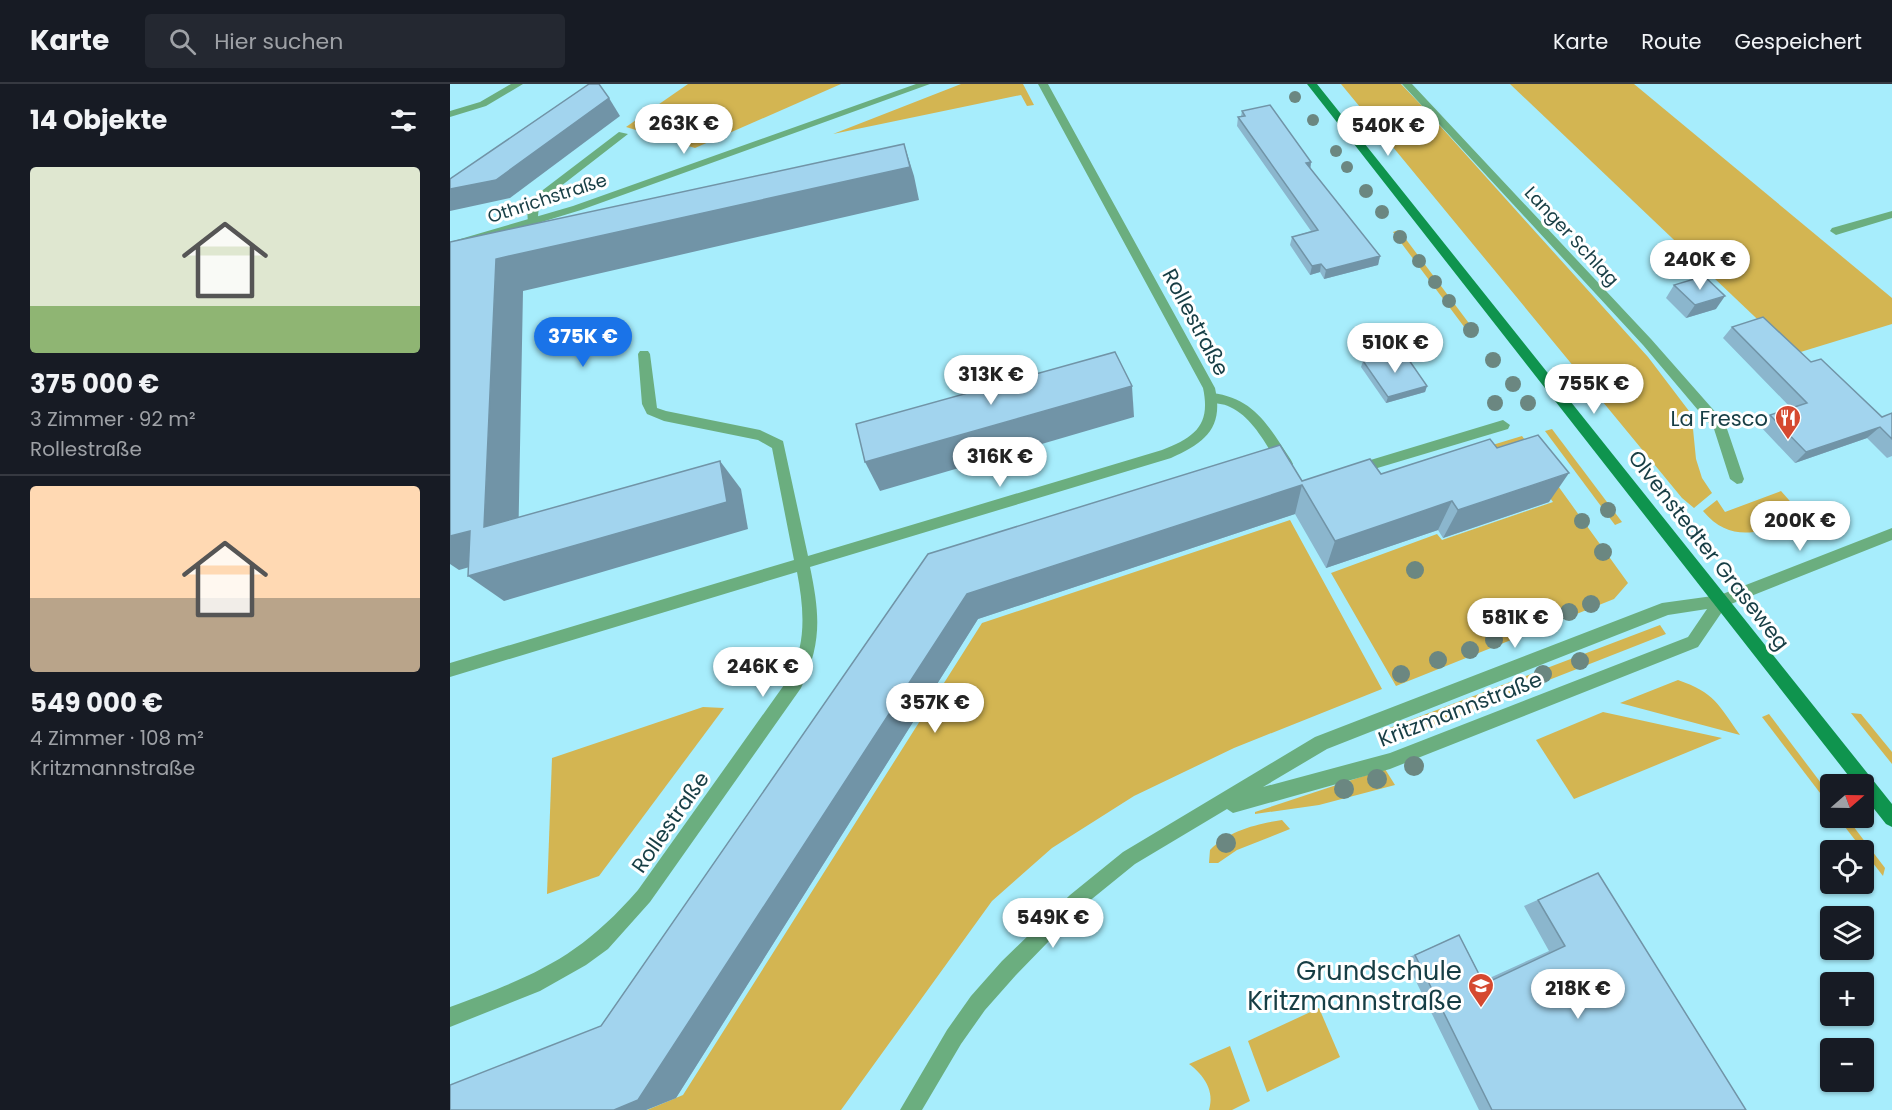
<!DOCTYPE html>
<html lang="de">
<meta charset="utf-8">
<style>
:root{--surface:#171b24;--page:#242831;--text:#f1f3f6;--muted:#9ea1a6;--line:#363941;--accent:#1a73e8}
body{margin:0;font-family:Poppins,sans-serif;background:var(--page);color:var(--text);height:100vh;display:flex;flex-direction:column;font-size:22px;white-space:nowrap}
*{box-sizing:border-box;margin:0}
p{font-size:20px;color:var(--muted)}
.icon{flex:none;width:33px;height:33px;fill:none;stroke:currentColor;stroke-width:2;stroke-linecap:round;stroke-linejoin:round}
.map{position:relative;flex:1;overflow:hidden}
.sheet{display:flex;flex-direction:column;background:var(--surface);width:450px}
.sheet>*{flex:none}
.needle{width:39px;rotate:70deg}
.tools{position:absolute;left:1370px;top:690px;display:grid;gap:12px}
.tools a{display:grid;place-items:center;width:54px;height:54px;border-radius:6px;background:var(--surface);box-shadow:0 2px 4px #0004;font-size:30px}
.price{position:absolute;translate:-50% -51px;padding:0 14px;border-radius:21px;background:#fff;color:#222;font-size:20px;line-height:39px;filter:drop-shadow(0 2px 3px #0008)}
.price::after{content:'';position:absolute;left:50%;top:36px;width:18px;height:14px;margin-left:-9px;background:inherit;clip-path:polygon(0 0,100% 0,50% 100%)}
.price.on{background:var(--accent);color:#fff}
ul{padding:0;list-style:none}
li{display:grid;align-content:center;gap:12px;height:318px;padding:0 30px}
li+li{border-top:2px solid var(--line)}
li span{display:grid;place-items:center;height:186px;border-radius:6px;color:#555}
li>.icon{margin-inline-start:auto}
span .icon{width:108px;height:108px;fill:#fffc;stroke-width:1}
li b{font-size:26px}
h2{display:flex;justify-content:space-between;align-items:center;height:72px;padding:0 30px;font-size:26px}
header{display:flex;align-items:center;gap:36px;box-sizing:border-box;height:84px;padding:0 30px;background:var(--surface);border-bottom:2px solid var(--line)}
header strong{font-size:28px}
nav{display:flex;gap:33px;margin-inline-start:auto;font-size:21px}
.search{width:420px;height:54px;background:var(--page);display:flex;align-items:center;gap:15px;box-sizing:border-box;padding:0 21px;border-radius:6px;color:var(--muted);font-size:22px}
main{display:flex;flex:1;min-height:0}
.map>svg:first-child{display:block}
</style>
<header>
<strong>Karte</strong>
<div class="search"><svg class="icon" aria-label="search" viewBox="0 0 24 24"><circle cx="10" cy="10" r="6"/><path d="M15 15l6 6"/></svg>Hier suchen</div>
<nav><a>Karte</a><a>Route</a><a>Gespeichert</a></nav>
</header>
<main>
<section class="sheet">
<h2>14 Objekte<svg class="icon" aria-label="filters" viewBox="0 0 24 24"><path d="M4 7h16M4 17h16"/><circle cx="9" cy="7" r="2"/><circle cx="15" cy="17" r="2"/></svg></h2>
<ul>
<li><span style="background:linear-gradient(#dfe7d0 75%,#8fb573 0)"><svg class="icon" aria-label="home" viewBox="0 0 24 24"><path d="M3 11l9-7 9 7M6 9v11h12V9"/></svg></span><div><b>375 000 €</b><p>3 Zimmer · 92 m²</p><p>Rollestraße</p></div></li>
<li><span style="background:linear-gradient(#ffd9b3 60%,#b9a48a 0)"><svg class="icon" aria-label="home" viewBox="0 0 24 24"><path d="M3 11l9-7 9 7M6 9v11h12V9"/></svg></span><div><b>549 000 €</b><p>4 Zimmer · 108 m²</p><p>Kritzmannstraße</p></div></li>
</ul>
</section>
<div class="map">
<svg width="1442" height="1026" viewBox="0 0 1442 1026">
<rect width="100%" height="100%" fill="#a7edfc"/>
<g fill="#d3b552">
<path d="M238,0h153l-146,64 -69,-21z"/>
<path d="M511,0h62l11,21 -7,1 -6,-11 -188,39z"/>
<path d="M891,0h60l23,24 224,249 41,54 3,8 4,40 6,19 10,15 -18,15 -12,-10z"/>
<path d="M1060,0h124l258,214v26l-98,30z"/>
<path d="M949,146l78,104 -6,2 -78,-104z"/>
<path d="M1102,345l70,93 -7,3 -70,-94z"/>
<path d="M1072,352l106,147 -14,16 -218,87 -65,-113 106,-39 5,6 111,-38 -30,-40 -57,-9z"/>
<path d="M1331,407l23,26c-37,13 -71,30 -101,-6l14,-11 8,12z"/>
<path d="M840,436l92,169 -148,59 -100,48 -82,52 -60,53 -151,209h-194l36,-15 299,-472z"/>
<path d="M1210,541l6,9 -273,107 -6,-12z"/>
<path d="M1228,596c37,13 40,24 62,55l-120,-32z"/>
<path d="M253,623l21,1 -125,168 -52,18 5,-136z"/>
<path d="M1153,628l119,26 -148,61 -38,-59z"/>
<path d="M1401,629l10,1 31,38v12z"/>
<path d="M1319,630l61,81v11l-68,-89z"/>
<path d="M935,685l10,16 -76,20 -64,9v-2z"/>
<path d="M1388,734h9l38,50 -2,8z"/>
<path d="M832,736l8,9 -53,21 -19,13h-9l1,-13c18,-19 46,-26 72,-30z"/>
<path d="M869,924l21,49 -73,35 -19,-51z"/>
<path d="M780,962l20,55 -18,9h-23c6,-19 -5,-35 -20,-46z"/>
</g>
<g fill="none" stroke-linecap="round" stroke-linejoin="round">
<g fill="#6bae7f" fill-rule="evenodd">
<path d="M169,48l9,2 -85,66c-7,9 -3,16 -7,24h-8l-1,-17 8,-11z"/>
<path d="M762,309c43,5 57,34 79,67l2,4 -2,4h-10c-14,-21 -27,-50 -51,-61 -7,-4 -15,-3 -23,-6l-1,-3 1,-3z"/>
<path d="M1053,336l7,5 -2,4 -154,46 -7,-5 7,-5z"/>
</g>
<g fill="#6bae7f" fill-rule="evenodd">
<path d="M61,0h12l-37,22 -36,11v-6l30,-9z"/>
<path d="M466,0h14l-349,126 -131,40v-8l123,-36z"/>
<path d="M588,0h10l167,304c9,40 -10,55 -44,70l-361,109c10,48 12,76 -9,121l-151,214 -42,47 -22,16 -46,26 -90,36v-20c83,-31 128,-48 188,-117l151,-212c18,-36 15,-69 8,-106l-347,105v-14l344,-103 -22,-112 -14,-8 -94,-19 -17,-7 -5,-10 -4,-50 2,-3h8l2,3 7,54 9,3 94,19 23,11 25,115 354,-106c33,-13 49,-25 41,-62z"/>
<path d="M952,0h10l239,255 74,84 19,56 -2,4 -5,1 -7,-5 -16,-50 -71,-84z"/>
<path d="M1442,127v7l-56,17 -6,-4 2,-3z"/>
<path d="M1442,444v12l-166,66 -28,41 -308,122 -157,44 -6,-4 -92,55 -53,43 -66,68 -31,35 -24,34 -39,66h-22l47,-80 24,-34 31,-35 68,-66 53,-43 192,-115 347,-134 58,-8zM1257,525l-19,28 -298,116 -127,34 64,-38 341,-134z"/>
</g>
<path fill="#0f944e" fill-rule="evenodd" d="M857,0h10l575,720v23l-6,-3 -23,-29v-11h-8z"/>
</g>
<g fill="#6b8781">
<circle cx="845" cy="13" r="6"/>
<circle cx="863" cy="36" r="6"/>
<circle cx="886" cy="67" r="6"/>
<circle cx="897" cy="83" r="6"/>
<circle cx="916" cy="107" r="7"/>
<circle cx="932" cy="128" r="7"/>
<circle cx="950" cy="153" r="7"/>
<circle cx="969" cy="177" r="7"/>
<circle cx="985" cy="198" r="7"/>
<circle cx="999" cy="217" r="7"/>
<circle cx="1021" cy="246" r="8"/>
<circle cx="1043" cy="276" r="8"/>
<circle cx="1063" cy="300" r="8"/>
<circle cx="1045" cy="319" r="8"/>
<circle cx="1078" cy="319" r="8"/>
<circle cx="1158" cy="426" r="8"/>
<circle cx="1132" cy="437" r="8"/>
<circle cx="1153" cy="468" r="9"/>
<circle cx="965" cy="486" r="9"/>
<circle cx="1141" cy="520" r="9"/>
<circle cx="1119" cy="528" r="9"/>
<circle cx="1096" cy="535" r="9"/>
<circle cx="1074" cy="543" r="9"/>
<circle cx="1044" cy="556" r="9"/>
<circle cx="1020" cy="566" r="9"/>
<circle cx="988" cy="576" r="9"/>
<circle cx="1130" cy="577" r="9"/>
<circle cx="951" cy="590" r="9"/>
<circle cx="1093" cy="590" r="9"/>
<circle cx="964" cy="682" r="10"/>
<circle cx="927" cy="695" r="10"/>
<circle cx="894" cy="705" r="10"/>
<circle cx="776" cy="759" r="10"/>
</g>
<g fill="#8bb6cd">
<path d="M792,27l69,51 -1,6 70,88 -2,9 -54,14 -4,-7 -10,3 -20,-30 2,-8 19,-6 -74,-105 1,-9 3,-1z"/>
<path d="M1224,201l42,24 -30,9 -20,-20z"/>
<path d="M1282,243l79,35 71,55 10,-4v43l-5,2 -20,-20 -72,25 -35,-37 10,-11 21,-7 -68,-70z"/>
<path d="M913,277l64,25 -2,6 -39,11 -25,-36z"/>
<path d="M1047,364l52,54 -106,36 -5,-8 -112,38 -31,-54 -317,105 -302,479 -30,12h-196l151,-84 327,-472 374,-73 79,-7z"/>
<path d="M1148,789l148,237h-267l-74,-151 54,-24 24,46 66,-30 -25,-45z"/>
</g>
<g fill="#7194a7">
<path d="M159,14l11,18 -110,82 -60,13v-22z"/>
<path d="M454,60l10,32 5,24 -396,91 -5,262 -34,-26 12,-268z"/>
<path d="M861,78l-1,9 -4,-8z"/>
<path d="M930,172l-2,9 -54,14 2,-9z"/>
<path d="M871,180l-1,8 -10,3 2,-9z"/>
<path d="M1275,212l-9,13 -30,9 9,-13z"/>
<path d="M682,302l2,31 -254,74 -15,-29z"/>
<path d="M977,302l-2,6 -39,11 2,-6z"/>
<path d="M1430,343l-13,11 -72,25 11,-11z"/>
<path d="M270,377l21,28 7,40 -244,72 -36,-25z"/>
<path d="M1119,389l-20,29 -106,36 15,-28z"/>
<path d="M852,401l-7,29 -317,105 -302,479 -30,12h-32l353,-516z"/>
<path d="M1002,417l-14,29 -112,38 9,-27z"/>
<path d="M20,447l35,26 -46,13 -9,-6v-28z"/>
</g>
<g fill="#a2d4ee" stroke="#7194a7" stroke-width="1.5">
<path d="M139,0h10l10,14 -113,82 -46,9v-10z"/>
<path d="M820,21l41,57 -5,1 74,93 -54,14 -5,-6 -9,2 -20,-29 26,-7 -80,-113 7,-1 -3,-5z"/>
<path d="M454,60l6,23 -414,92 -12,268 236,-66 7,41 -259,74 2,-45 -20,5v-294z"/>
<path d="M1254,192l21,20 -30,9 -21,-20z"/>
<path d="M1313,233l48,45 10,-3 61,58 10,-4v26l-12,-12 -74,25 -36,-37 37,-12 -75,-76z"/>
<path d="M952,266l25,36 -39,11 -25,-36z"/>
<path d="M665,268l17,34 -267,76 -9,-38z"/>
<path d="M1088,351l31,38 -111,37 -6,-9 -117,40 -33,-56 -335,109 -329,506 -24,10h-164v-25l151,-59 327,-472 352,-109 22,36 68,-22 11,15 109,-35 7,9z"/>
<path d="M1148,789l148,237h-254l-77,-155 44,-20 25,49 81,-38 -27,-46z"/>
</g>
<defs>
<symbol id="restaurant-pin" viewBox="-11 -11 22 30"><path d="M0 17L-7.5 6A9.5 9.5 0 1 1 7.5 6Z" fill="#d54930" stroke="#fff"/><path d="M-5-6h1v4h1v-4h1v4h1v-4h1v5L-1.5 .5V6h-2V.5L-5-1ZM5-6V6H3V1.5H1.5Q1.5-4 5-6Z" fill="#fff"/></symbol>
<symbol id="school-pin" viewBox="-11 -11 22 30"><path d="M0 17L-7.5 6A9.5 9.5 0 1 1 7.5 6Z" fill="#d54930" stroke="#fff"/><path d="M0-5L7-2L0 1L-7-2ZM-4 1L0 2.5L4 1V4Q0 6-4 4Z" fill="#fff"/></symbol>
</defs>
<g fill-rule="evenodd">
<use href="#restaurant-pin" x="1323" y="319" width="30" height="40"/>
<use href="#school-pin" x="1016" y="887" width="30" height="40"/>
</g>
<g text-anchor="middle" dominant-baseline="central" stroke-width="6" stroke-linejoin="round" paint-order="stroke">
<g font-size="18" fill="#173e45" stroke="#fff">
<text transform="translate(97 114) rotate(-18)">Othrichstraße</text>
<text transform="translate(1122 152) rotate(47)">Langer Schlag</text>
</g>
<g font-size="21" fill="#173e45" stroke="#fff">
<text transform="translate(746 238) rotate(62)">Rollestraße</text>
<text transform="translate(1259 466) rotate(52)">Olvenstedter Graseweg</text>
<text transform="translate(1010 625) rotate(-21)">Kritzmannstraße</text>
<text transform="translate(220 738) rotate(-55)">Rollestraße</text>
</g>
<g font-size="21" fill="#173e45" stroke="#fff" text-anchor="end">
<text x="1318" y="334">La Fresco</text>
</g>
<g font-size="26" fill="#173e45" stroke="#fff" text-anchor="end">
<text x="1012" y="887">Grundschule<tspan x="1012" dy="30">Kritzmannstraße</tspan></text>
</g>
</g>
</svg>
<div class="tools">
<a><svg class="needle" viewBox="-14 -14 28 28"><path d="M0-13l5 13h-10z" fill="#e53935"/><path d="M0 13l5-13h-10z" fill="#9ea1a6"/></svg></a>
<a><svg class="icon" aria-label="locate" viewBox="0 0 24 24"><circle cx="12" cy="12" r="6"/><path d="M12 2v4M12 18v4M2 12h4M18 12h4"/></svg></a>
<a><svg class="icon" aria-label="layers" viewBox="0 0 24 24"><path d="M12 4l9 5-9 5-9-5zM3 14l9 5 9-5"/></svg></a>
<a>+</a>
<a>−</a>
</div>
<b class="price" style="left:234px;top:71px">263K €</b>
<b class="price" style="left:938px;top:73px">540K €</b>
<b class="price" style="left:1250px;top:207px">240K €</b>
<b class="price on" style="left:133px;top:284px">375K €</b>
<b class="price" style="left:945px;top:290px">510K €</b>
<b class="price" style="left:541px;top:322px">313K €</b>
<b class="price" style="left:1144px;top:331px">755K €</b>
<b class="price" style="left:550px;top:404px">316K €</b>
<b class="price" style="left:1350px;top:468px">200K €</b>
<b class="price" style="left:1065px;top:565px">581K €</b>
<b class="price" style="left:313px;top:614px">246K €</b>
<b class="price" style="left:485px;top:650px">357K €</b>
<b class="price" style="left:603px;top:865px">549K €</b>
<b class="price" style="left:1128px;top:936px">218K €</b>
</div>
</main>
